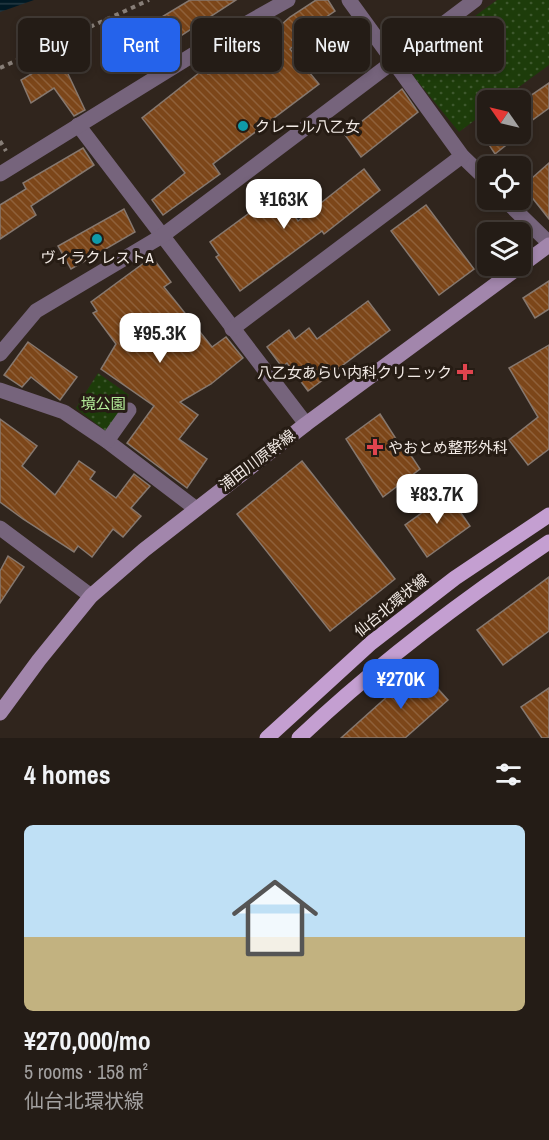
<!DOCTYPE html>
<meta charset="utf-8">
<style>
:root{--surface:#241c16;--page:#2c251f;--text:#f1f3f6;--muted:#a3a1a1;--line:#413a35;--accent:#2563eb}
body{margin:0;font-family:"Archivo Narrow","Noto Sans JP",sans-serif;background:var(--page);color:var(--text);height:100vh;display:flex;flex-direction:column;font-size:22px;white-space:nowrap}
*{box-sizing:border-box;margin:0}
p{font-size:20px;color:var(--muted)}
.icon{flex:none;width:33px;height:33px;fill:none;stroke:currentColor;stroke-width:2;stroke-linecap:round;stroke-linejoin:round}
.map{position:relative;height:738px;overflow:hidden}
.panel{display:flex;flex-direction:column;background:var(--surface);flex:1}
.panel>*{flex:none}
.guide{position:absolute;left:18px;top:18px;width:513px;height:54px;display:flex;gap:12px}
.needle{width:39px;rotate:304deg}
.tools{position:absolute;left:477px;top:90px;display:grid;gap:12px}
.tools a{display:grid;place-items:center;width:54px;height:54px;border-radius:9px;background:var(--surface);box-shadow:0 3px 9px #0003,0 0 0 2px var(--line);font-size:30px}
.price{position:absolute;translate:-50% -51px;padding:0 14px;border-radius:12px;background:#fff;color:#222;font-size:20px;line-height:39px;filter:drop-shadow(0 2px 3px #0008)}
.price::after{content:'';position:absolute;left:50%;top:36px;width:18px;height:14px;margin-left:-9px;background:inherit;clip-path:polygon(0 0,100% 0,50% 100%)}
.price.selected{background:var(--accent);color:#fff}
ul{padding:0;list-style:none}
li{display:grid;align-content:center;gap:12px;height:318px;padding:0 24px}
li span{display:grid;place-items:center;height:186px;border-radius:9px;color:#555}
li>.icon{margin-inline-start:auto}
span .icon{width:108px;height:108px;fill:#fffc;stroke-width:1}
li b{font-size:26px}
h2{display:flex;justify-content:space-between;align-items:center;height:72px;padding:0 24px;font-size:26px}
.chip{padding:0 21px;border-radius:9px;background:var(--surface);box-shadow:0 3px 9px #0003,0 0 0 2px var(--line);font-size:21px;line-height:54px}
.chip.selected{background:var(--accent);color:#fff}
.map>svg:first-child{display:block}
</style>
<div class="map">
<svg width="549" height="738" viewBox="0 0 549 738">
<defs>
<pattern id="park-dots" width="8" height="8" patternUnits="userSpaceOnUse" patternTransform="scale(1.5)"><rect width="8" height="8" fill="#1d3c0a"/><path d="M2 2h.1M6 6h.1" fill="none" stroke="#3e582e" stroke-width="1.8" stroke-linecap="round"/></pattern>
<pattern id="water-rules" width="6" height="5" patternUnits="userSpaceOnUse" patternTransform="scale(1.5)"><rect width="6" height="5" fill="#011924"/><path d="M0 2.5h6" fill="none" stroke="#263b44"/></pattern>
<pattern id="building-back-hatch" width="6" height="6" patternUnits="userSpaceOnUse" patternTransform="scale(1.5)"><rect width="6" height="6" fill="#7c4619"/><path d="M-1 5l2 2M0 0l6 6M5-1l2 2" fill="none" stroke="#8f613a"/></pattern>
</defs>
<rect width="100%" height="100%" fill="#30251d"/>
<g fill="url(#park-dots)">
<path d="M497,0h52v65l-48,35h-13l-1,11 -28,21 -45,-55 5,-20z"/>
<path d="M98,373l31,22 -21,38 -32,-25z"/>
</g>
<path fill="url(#water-rules)" d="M0,0h34l-34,12z"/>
<g fill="url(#building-back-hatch)" stroke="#86786f" stroke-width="1.5">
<path d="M190,0h46l-60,39 -2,-3 -52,30 -13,-20 35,-24 3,4z"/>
<path d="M316,0h12l7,11 -43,29 4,4 -6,5 29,35 -106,80 7,10 -57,41 -11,-15 33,-27 -43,-55 62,-49 4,5 28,-25 7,9 47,-41z"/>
<path d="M60,57l25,53 -11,6 -20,-28 -23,15 -10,-23z"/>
<path d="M549,83v25l-29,21v-26z"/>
<path d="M402,89l16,23 -57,45 -16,-22z"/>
<path d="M482,134h38l-25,20z"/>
<path d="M83,148l11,17 -63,41 5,9 -36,24v-34l26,-16 -3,-6z"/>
<path d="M549,163v56l-26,-33z"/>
<path d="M364,169l16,21 -56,44 -2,-3 -82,60 -24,-34 3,-2 -9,-13 68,-50 20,29z"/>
<path d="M426,205l48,64 -35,26 -48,-64z"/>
<path d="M124,209l11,23 -64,37 -13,-23z"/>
<path d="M152,257l19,25 -7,5 48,60 14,-10 17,21 -32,26 -31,18 18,13 -19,24 28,20 -20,29 -60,-45 27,-37 -53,-37 15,-25 -23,-31 4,-2 -6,-9z"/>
<path d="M549,281v28l-14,9 -12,-20z"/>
<path d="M368,301l22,29 -82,61 -21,-28 -5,4 -15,-20 22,-17 6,9 14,-11 8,11z"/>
<path d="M28,342l49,35 -17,23 -29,-23 -9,10 -18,-12z"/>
<path d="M549,345v104l-21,16 -19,-25 29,-23 -29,-49z"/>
<path d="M380,414l25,39 3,-2 12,18 -37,28 -37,-58z"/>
<path d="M0,419l37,27 -15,20 33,29 24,-34 16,11 -5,7 26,19 18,-24 16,12 -19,22 10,8 -18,21 -10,-8 -21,28 -14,-11 -4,6 -51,-33 -23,-17z"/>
<path d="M302,461l93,118 -65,52 -93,-117z"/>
<path d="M448,494l22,32 -43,31 -22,-32z"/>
<path d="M8,556l16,11 -24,36v-32z"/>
<path d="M549,577v54l-46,34 -26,-35z"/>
<path d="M419,668l29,32 -43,38h-64z"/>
<path d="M549,688v50h-7l-21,-31z"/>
</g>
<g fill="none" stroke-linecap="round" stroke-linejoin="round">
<g stroke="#877e77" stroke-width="4" stroke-dasharray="4.5 4.5" stroke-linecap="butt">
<path d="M0,68l149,-68"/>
<path d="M0,141l6,10"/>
</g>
<g stroke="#76647c" stroke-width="15">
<path d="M349,0l113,156 26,25"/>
<path d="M78,125l228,299"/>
<path d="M0,174l212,-131 76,-43"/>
<path d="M505,200l44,43"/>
<path d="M232,329l230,-173"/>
<path d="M0,354l36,-43 126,-75 313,-236"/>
<path d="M0,390l64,22 43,29 88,67"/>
<path d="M107,441l22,-31"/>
<path d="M0,528l91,68"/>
</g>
<path stroke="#a286ac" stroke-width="15" d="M0,713l39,-53 52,-64 53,-46 162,-126 243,-179"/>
<g stroke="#c49fd1" stroke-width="15">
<path d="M267,738l104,-95 84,-65 94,-63"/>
<path d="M299,738c77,-73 162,-137 250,-196"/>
</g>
</g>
<g fill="#0f9aa8" stroke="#261c14" stroke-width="2">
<circle cx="243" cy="126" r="6"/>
<circle cx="97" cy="239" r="6"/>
</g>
<g fill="#e0444e" stroke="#261c14" stroke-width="2">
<path d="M462 363h6v6h6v6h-6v6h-6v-6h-6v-6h6z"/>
<path d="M372 438h6v6h6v6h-6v6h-6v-6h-6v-6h6z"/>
</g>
<g text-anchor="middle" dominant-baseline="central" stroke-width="6" stroke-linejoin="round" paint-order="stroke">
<g font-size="15" fill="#f2eae5" stroke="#261c14" text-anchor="start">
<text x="255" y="126">クレール八乙女</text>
<text x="97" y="257" text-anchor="middle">ヴィラクレストA</text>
<text x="452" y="372" text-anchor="end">八乙女あらい内科クリニック</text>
<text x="388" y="447">やおとめ整形外科</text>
</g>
<g font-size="15" fill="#b4ec99" stroke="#261c14">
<text x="103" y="403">境公園</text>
</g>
<g font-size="15" fill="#f2eae5" stroke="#261c14">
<text transform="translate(257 460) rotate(-37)">浦田川原幹線</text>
<text transform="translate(391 605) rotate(-39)">仙台北環状線</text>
</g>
</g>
</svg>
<div class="tools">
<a><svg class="needle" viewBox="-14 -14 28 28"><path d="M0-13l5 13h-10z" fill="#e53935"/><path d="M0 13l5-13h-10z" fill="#a3a1a1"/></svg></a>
<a><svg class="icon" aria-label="locate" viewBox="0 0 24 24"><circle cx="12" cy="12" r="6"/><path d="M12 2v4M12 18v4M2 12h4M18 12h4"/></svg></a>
<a><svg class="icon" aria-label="layers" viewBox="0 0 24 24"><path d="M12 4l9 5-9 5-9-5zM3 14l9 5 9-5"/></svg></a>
</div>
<b class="price" style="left:284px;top:230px">¥163K</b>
<b class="price" style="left:160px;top:364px">¥95.3K</b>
<b class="price" style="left:437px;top:525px">¥83.7K</b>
<b class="price selected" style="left:401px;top:710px">¥270K</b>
<div class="guide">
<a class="chip">Buy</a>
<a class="chip selected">Rent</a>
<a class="chip">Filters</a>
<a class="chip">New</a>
<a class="chip">Apartment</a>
</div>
</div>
<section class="panel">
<h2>4 homes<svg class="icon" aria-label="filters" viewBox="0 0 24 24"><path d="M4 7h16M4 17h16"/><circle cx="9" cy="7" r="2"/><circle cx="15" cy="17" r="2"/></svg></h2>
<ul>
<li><span style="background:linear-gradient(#bfe0f5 60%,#c2b280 0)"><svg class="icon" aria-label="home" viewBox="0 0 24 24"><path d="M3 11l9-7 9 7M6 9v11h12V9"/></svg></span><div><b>¥270,000/mo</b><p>5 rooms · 158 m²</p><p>仙台北環状線</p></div></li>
</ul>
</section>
